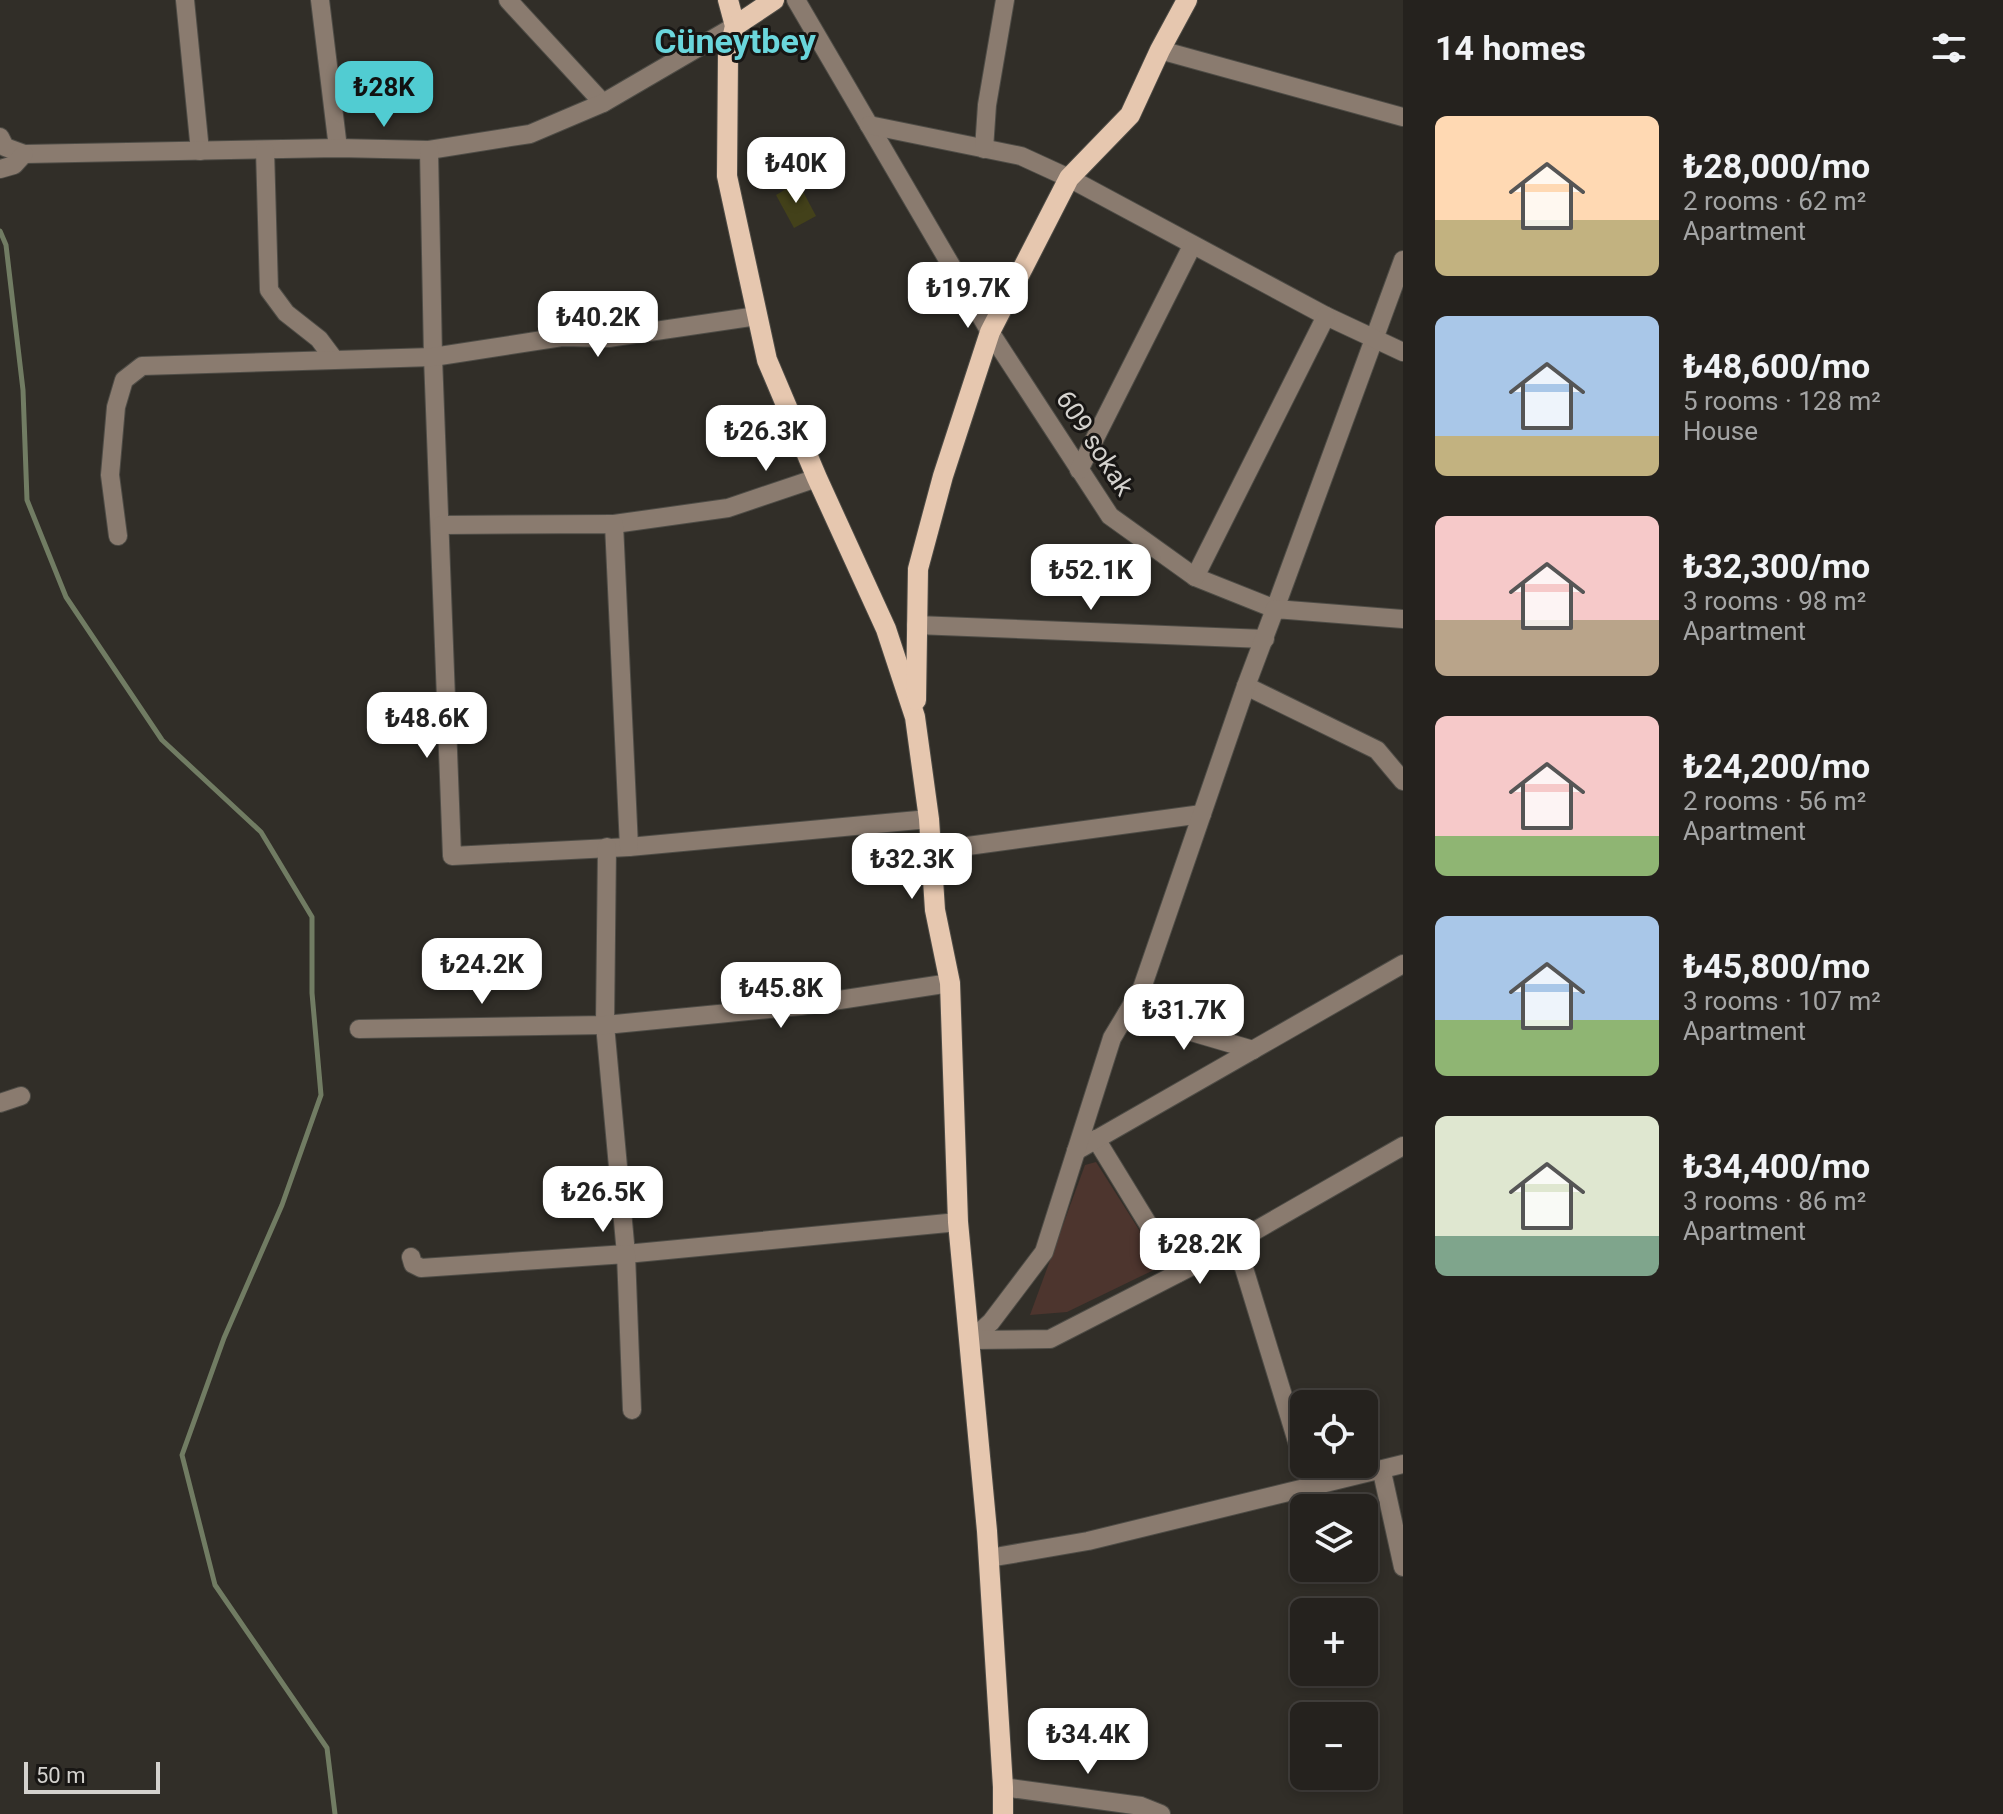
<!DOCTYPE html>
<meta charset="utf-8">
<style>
:root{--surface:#25221e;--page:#2d2a27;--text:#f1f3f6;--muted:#a3a4a4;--line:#423f3c;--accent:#51ccd2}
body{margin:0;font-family:Roboto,sans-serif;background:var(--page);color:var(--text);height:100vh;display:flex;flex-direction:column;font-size:30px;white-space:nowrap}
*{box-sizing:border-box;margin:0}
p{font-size:26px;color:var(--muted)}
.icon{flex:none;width:44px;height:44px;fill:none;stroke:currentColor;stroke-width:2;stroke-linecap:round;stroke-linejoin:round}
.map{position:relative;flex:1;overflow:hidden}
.panel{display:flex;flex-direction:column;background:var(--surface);width:600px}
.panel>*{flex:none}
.tools{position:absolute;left:1290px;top:1390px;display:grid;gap:16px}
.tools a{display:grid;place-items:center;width:88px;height:88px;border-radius:12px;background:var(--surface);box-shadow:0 4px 12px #0003,0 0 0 2px var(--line);font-size:40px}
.scale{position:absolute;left:24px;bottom:20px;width:136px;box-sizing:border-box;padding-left:8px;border:4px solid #d4d2ce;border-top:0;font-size:22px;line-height:28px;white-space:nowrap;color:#d4d2ce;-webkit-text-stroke:6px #181614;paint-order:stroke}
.price{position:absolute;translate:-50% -68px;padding:0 18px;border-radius:16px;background:#fff;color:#222;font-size:26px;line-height:52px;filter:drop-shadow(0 2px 4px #0008)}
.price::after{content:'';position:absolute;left:50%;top:48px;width:24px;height:18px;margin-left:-12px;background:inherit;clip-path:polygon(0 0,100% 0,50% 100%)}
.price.current{background:var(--accent);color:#111}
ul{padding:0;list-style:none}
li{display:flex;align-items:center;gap:24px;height:200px;padding:0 32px}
li span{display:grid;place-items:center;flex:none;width:224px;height:160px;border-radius:12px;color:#555}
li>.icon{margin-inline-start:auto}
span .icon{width:96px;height:96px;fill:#fffc;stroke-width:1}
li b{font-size:34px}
h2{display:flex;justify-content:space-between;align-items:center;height:96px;padding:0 32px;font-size:34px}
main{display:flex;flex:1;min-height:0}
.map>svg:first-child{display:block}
</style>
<main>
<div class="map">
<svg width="1403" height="1814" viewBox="0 0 1403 1814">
<rect width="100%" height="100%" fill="#312e28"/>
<path fill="#4d352e" d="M1096,1162l66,104 -95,46 -37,3 55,-150z"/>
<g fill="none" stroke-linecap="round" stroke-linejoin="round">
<path stroke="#717c63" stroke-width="5" d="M0,231l6,14 17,145 4,110 39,97 96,143 99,92 51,85v76l9,102 -39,110 -58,133 -42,117 33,130 112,163 8,66"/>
</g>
<path fill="#43411a" d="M798,182l18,34 -22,12 -18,-33z"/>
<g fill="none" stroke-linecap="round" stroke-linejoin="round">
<defs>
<g id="minor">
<path d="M185,0l15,151"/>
<path d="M320,0l18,148"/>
<path d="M508,0l95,103"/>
<path d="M796,0l194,332 120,184 85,61 80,32 128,-349"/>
<path d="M1160,50l243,67"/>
<path d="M869,125l152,31 48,22 257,138 77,36"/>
<path d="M0,137l5,10 19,7 314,-6 91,2 101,-16 73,-31 132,-77"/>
<path d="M984,149l3,-44 18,-105"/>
<path d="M265,150l4,140 17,23 33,26 15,20"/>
<path d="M429,150l4,207 19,499 177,-9 300,-28"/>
<path d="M0,169l14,-4 10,-11"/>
<path d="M1079,470l113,-224"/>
<path d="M614,524l114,-16 89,-30"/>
<path d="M441,525l173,-1 15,323"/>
<path d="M118,536l-8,-61 6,-68 8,-27 18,-14 291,-9 129,-20 46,1 149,-22"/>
<path d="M1195,577l131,-261"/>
<path d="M916,625l349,14"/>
<path d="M1246,686l131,64 26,31"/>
<path d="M607,847l-2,178 21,229 332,-32"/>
<path d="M931,851l271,-37"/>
<path d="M1127,1013l126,37"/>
<path d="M359,1029l246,-4 195,-19 150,-23"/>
<path d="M0,1103l21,-7"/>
<path d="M1096,1139l82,134"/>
<path d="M1076,1151l327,-187"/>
<path d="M1236,1242l75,245"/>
<path d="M411,1257l2,7 8,4 205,-14 6,156"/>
<path d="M971,1340l20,-18 53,-70 68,-214 30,-50 104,-302 29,-77 128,10"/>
<path d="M971,1340l79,-1 154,-79 199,-114"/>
<path d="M1382,1472l21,95"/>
<path d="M989,1558l99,-17 315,-77"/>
<path d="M1003,1787l138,19 20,8"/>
</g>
<g id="major">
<path d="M728,0l7,26 -7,30 -1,120 40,184 50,118 69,151 29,88 14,102 6,91 15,73 8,239 29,309 16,256v27"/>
<path d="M735,26l39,-26"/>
<path d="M916,700l2,-131 25,-93 47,-144 79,-154 61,-63 30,-65 27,-50"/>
</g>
</defs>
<use href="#minor" stroke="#4e4c46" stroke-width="20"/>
<use href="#major" stroke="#4e4c46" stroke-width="22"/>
<use href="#minor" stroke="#8a7b6f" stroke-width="18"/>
<use href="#major" stroke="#e6c7af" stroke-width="20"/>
</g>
<g text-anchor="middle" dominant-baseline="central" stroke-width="6" stroke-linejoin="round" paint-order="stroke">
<g font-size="26" fill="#d4d2ce" stroke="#181614">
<text transform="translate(1095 443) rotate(57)">609 sokak</text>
</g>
<g font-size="34" font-weight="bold" fill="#6ad6dc" stroke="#181614">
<text x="735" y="41">Cüneytbey</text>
</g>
</g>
</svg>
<div class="tools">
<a><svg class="icon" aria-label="locate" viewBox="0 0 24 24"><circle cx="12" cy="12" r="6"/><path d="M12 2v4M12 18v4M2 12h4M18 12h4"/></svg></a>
<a><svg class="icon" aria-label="layers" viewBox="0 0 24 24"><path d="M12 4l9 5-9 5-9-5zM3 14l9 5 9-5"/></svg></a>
<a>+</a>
<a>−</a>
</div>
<div class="scale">50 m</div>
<b class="price current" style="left:384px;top:129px">₺28K</b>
<b class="price" style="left:796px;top:205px">₺40K</b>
<b class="price" style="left:968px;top:330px">₺19.7K</b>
<b class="price" style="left:598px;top:359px">₺40.2K</b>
<b class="price" style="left:766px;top:473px">₺26.3K</b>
<b class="price" style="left:1091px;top:612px">₺52.1K</b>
<b class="price" style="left:427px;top:760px">₺48.6K</b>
<b class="price" style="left:912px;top:901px">₺32.3K</b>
<b class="price" style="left:482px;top:1006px">₺24.2K</b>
<b class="price" style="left:781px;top:1030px">₺45.8K</b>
<b class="price" style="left:1184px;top:1052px">₺31.7K</b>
<b class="price" style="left:603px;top:1234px">₺26.5K</b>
<b class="price" style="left:1200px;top:1286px">₺28.2K</b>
<b class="price" style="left:1088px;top:1776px">₺34.4K</b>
</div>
<section class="panel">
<h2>14 homes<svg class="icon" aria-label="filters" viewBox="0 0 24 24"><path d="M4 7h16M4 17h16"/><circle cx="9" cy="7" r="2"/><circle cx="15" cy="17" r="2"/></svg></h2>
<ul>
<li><span style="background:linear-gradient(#ffd9b3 65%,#c2b280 0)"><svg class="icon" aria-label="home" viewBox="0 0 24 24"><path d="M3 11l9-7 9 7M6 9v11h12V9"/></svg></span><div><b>₺28,000/mo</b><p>2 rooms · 62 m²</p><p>Apartment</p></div></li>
<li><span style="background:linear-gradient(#a9c7e8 75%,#c2b280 0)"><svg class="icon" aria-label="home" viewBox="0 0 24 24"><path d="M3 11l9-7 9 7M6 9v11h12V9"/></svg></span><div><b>₺48,600/mo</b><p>5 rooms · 128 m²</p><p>House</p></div></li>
<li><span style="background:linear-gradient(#f6c9c9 65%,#b9a48a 0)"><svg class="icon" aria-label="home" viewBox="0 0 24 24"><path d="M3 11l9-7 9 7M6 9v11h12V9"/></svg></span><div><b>₺32,300/mo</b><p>3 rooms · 98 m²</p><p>Apartment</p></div></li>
<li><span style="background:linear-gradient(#f6c9c9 75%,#8fb573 0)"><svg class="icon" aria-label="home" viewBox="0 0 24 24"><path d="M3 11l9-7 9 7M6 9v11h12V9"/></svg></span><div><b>₺24,200/mo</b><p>2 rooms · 56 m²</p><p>Apartment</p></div></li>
<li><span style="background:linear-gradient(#a9c7e8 65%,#8fb573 0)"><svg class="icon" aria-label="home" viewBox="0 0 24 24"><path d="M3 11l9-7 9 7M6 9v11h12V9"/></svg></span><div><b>₺45,800/mo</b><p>3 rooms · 107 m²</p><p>Apartment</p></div></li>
<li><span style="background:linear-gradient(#dfe7d0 75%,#7fa58c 0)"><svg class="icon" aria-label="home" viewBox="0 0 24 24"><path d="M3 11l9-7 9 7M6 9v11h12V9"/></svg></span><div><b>₺34,400/mo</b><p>3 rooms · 86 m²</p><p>Apartment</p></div></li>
</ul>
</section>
</main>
